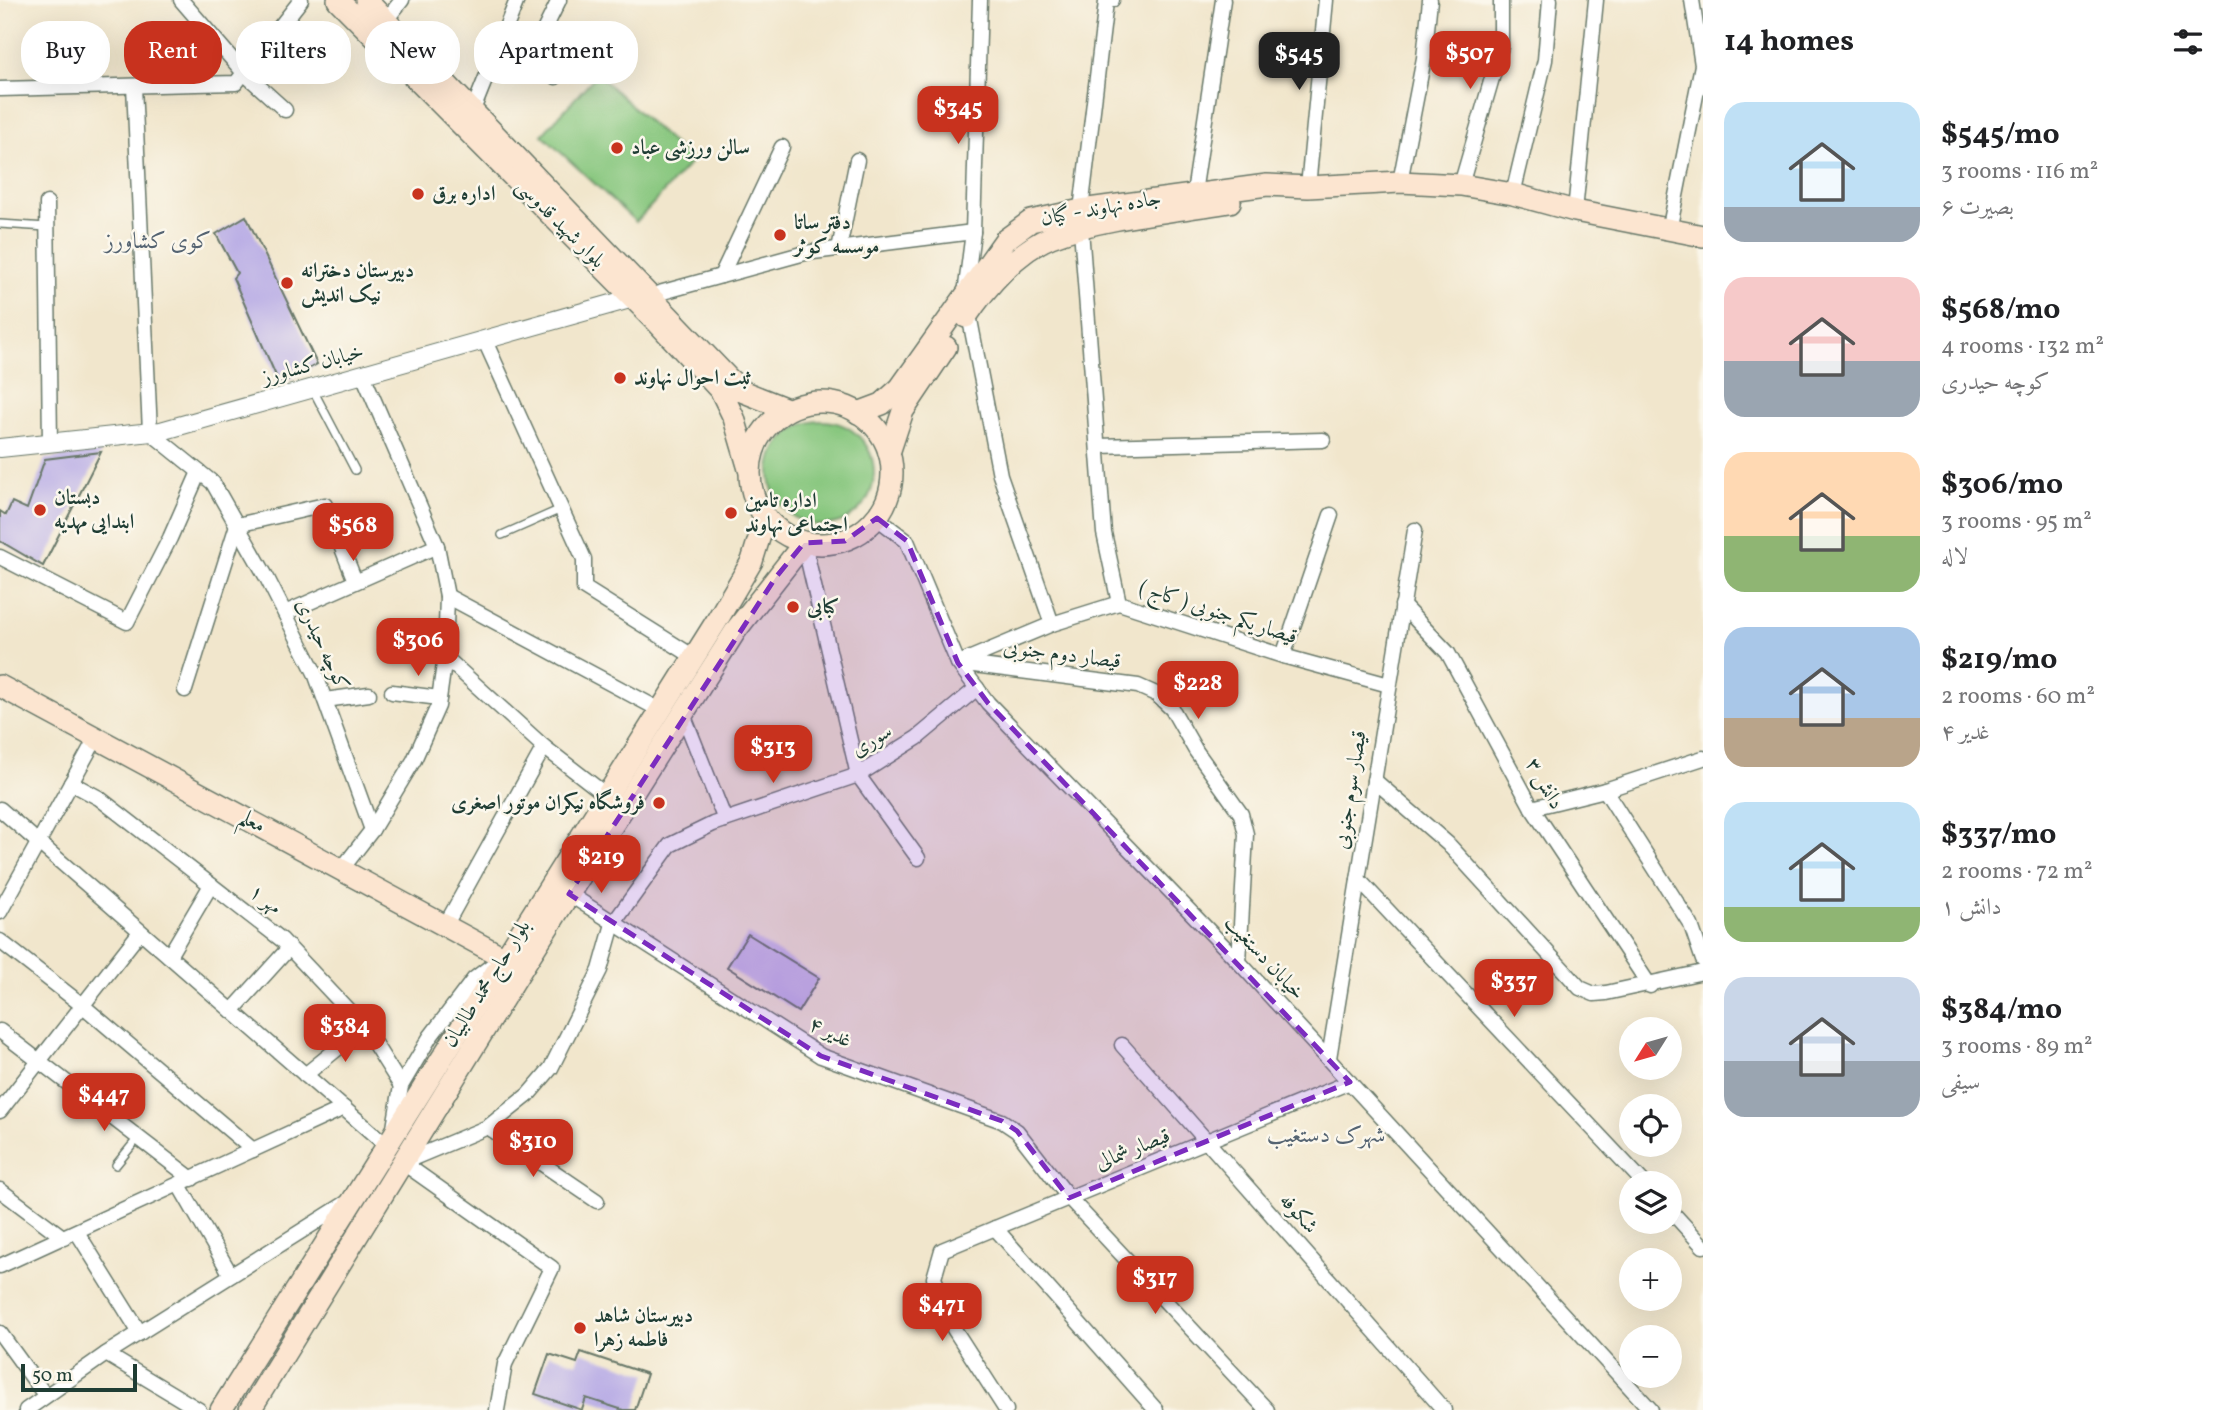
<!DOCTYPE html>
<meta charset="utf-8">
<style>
:root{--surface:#fff;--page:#f6f6f6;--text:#202124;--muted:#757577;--accent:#c8321e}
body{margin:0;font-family:Vollkorn,Amiri,serif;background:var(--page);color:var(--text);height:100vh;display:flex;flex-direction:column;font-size:26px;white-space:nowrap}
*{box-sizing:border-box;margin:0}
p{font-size:23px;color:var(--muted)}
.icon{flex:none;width:38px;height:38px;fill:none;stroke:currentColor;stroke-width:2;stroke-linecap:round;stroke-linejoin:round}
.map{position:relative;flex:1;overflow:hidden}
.side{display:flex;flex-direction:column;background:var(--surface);width:525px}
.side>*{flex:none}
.banner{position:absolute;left:21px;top:21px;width:665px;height:63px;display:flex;gap:14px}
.needle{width:46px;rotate:233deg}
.buttons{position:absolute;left:1619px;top:1017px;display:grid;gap:14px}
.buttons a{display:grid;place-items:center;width:63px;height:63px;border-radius:50%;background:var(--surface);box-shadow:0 7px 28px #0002;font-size:35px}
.scale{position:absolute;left:21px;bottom:18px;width:116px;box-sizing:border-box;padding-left:7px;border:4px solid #1f3d34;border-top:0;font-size:19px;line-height:24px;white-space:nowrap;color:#1f3d34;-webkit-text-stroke:5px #fbf7ec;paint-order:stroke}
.price{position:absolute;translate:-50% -60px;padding:0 16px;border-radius:14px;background:var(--accent);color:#fff;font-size:23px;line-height:46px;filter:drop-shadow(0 2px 4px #0008)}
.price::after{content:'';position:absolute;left:50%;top:42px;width:21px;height:16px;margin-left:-10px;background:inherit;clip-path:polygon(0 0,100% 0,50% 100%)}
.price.on{background:#222;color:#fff}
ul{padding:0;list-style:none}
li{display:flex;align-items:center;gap:21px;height:175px;padding:0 21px}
li span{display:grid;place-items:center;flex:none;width:196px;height:140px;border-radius:21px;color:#555}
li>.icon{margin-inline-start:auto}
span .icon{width:84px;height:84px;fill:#fffc;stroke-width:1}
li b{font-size:30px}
h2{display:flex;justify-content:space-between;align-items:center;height:84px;padding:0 21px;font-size:30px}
.pill{padding:0 24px;border-radius:28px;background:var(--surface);box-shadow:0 7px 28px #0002;font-size:24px;line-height:63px}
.pill.on{background:var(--accent);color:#fff}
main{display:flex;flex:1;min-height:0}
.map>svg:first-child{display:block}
</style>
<main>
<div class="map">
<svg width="1703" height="1410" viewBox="0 0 1703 1410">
<rect width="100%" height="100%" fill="#fbf7ec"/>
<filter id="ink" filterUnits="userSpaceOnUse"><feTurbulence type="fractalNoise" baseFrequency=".0143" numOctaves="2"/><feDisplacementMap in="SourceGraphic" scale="14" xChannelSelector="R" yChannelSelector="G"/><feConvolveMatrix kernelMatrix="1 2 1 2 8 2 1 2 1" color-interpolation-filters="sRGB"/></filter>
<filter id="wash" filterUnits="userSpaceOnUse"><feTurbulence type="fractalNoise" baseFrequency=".00686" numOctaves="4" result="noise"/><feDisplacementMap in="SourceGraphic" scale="28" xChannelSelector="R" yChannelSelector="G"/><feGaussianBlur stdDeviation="1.57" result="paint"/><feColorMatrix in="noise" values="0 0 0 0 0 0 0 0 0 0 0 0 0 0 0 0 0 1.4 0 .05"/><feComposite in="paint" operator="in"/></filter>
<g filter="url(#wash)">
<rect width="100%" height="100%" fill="#f1e6cc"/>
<g fill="#86c67d" stroke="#528258" stroke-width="2">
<path d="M597,74l95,87 -56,61 -94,-87z"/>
<circle cx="822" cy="473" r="52"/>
</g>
<g id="blocks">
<g fill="#b9ade5">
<path d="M246,216l71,148 -37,21 -47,-107 4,-5 -21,-39z"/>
<path d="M101,452l-58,114 -43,-25v-30l6,4 6,-13 15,7 18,-50z"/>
<path d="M748,934l71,44 -21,34 -71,-45z"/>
<path d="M581,1352l66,22 -12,36h-12l-37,-12 -4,12 -47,-16 14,-40 28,9z"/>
</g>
</g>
</g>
<g filter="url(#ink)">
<use href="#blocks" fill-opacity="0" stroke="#687869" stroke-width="2"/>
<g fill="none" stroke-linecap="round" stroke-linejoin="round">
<defs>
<g id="service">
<path d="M0,224l47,3"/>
<path d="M313,390l42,80"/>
<path d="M502,535l59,-26"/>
<path d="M116,1165l22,-27"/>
</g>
<g id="minor">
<path d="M181,0l63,73 41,37"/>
<path d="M980,0l-7,232 -8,62 35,181 52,149"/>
<path d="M386,20l16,-20"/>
<path d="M498,48l58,29"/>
<path d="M528,63l31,-63"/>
<path d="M134,86l16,346 63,51 54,95 48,95 57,157"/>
<path d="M0,89l236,-6 65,-83"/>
<path d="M473,110l44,-110"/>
<path d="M1400,182l24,-124 6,-58"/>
<path d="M1461,185l40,-138v-47"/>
<path d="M1308,187l18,-187"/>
<path d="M1194,193l29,-193"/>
<path d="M1513,194l32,-134 5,-60"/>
<path d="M47,203l3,240"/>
<path d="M1081,210l25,-208 6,-2"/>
<path d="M1575,211l21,-211"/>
<path d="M1081,229l23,304 15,70"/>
<path d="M1669,231l33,-166 -10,-65"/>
<path d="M839,249l18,-89"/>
<path d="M721,276l61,-129"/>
<path d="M652,295l153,-42 168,-21"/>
<path d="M485,341l99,218v29l110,69"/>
<path d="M1098,446l225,-6"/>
<path d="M877,518l30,23 51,122 30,40 251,259 412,448"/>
<path d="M804,543l54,232 60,83"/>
<path d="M0,557l127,65 43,-84 29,-66"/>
<path d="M447,596l213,114"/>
<path d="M1402,605l46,48 84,155 118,178"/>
<path d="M285,613l152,-67"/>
<path d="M1283,656l48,-141"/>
<path d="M445,657l99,90 62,48"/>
<path d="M958,663l180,23 18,8 16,15 24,42 45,63 5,20 -7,128"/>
<path d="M959,663l93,-39 67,-21 164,53 106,29"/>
<path d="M185,690l52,-165 88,-20 30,76"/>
<path d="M392,692l47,6"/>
<path d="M325,700l44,-6"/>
<path d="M683,714l42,106"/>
<path d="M1374,780l74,64 132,144 14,6 12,-1 97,-21"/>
<path d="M71,783l28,15 183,142 82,87 37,59"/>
<path d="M1605,790l86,135 12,35"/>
<path d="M1532,808l73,-18 98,-32"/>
<path d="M0,809l386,336"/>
<path d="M341,870l31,-40 42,-70 24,-54 7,-49 2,-61 -10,-50 -74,-171"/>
<path d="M1358,879l286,304"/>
<path d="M569,894l252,162 181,65 15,10 52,67 198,212"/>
<path d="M0,912l96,-174"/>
<path d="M445,926l99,-179"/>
<path d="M0,941l82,64 171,145"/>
<path d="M169,956l42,-71"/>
<path d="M232,1011l57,-63"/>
<path d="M0,1031l192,148"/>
<path d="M1122,1045l322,365"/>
<path d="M1329,1058l86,-528"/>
<path d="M305,1075l59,-48"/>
<path d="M0,1111l140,-179"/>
<path d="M488,1127l109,74"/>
<path d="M394,1128l7,-42 29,-49 44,-58 25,-19"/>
<path d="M402,1162l150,106 -47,96 -8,46"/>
<path d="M404,1162l84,-35 40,-32 23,-27 49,-98 13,-46 57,-79 43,-21 145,-49 59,-37 60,-50"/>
<path d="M179,1185l52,90"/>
<path d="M0,1190l64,48"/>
<path d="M1670,1210l33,36"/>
<path d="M995,1228l161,182"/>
<path d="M77,1232l63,101"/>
<path d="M0,1266l344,-158"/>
<path d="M0,1333l45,62"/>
<path d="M106,1354l93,56"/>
<path d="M26,1410l80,-56 245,-154"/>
<path d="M1006,1410l-52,-81 -20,-51 8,-28 408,-168"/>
</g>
<path id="tertiary" d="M0,448l161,-17 472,-133"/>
<g id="secondary">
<path d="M338,0l319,322 64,69 13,27 15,51"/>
<path d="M366,0l363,379 15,13 43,17"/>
<path d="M966,317c20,-30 51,-66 85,-80 50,-20 125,-26 179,-35"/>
<circle cx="821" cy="473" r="71"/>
<path d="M858,413l24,-9 18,-16 105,-148 26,-19 50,-11 186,-25 41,2 92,-5 61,3 52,9 62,17 128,25"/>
<path d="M889,453l14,-42 43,-64"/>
<path d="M0,686l503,271"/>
<path d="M221,1410l495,-788 36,-61 13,-42"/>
<path d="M250,1410l274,-445 212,-335 68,-87"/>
</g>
</defs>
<use href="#service" stroke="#687869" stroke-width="10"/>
<use href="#minor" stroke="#687869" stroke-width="17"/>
<use href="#tertiary" stroke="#687869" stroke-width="20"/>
<use href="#secondary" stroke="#687869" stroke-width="24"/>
<use href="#service" stroke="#fff" stroke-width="7"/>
<use href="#minor" stroke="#fff" stroke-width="14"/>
<use href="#tertiary" stroke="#fff" stroke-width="18"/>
<use href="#secondary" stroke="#fce5d0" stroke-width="21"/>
</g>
</g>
<path fill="#7b2cbf" fill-opacity="0.2" stroke="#7b2cbf" stroke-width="5" stroke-dasharray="14 9" stroke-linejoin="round" d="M877,518l30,23 51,122 30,40 362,379 -281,116 -52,-67 -15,-10 -181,-65 -252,-162 207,-317 28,-34 41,-2z"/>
<g fill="#c8321e" stroke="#fbf7ec" stroke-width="2.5">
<circle cx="617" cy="148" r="7"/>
<circle cx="418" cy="194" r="7"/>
<circle cx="780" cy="235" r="7"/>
<circle cx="287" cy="283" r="7"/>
<circle cx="620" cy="378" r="7"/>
<circle cx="40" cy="510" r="7"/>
<circle cx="731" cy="513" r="7"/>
<circle cx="793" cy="607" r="7"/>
<circle cx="659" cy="803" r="7"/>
<circle cx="580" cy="1328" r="7"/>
</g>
<g text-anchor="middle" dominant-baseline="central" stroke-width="5" stroke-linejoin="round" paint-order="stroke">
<g font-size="21" font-weight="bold" fill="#1f3d34" stroke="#fbf7ec" text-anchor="start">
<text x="631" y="148">سالن ورزشی عباد</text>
<text x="432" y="194">اداره برق</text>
<text x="794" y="223">دفتر ساتا<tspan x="794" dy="24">موسسه کوثر</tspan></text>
<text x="301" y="271">دبیرستان دخترانه<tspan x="301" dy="24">نیک اندیش</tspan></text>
<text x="634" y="378">ثبت احوال نهاوند</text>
<text x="54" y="498">دبستان<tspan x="54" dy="24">ابندایی مهدیه</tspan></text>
<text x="745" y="501">اداره تامین<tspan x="745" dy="24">اجتماعی نهاوند</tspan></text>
<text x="807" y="607">کبابی</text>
<text x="645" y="803" text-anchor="end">فروشگاه نیکران موتور اصغری</text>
<text x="594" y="1316">دبیرستان شاهد<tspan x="594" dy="24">فاطمه زهرا</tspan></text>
</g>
<g font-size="21" fill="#1f3d34" stroke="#fbf7ec">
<text transform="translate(1101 209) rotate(-10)">جاده نهاوند - گیان</text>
<text transform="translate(560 224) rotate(45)">بلوار شهید قدوسی</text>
<text transform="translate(313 365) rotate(-15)">خیابان کشاورز</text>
<text transform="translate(1218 613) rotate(18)">قیصار یکم جنوبی ( کاج )</text>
<text transform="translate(322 645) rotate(65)">کوچه حیدری</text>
<text transform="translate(1062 655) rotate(7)">قیصار دوم جنوبی</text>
<text transform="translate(872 741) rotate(-31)">سوری</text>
<text transform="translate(1544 784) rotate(60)">دانش ۳</text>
<text transform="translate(1351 790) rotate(-81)">قیصار سوم جنوبی</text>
<text transform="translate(252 822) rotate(28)">معلم</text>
<text transform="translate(265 900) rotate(38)">مهر ۱</text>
<text transform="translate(1264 958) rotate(47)">خیابان دستغیب</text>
<text transform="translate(487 984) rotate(-58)">بلوار حاج محمد طالبیان</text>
<text transform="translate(830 1033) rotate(26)">غدیر ۴</text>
<text transform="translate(1133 1150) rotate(-22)">قیصار شمالی</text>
<text transform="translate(1298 1214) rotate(48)">شکوفه</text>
</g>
<g font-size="23" fill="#556472" stroke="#fbf7ec">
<text x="158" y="242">کوی کشاورز</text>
<text x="1326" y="1136">شهرک دستغیب</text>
</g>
</g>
</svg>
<div class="buttons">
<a><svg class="needle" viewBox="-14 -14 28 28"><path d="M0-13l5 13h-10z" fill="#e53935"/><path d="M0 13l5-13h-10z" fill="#757577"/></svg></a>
<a><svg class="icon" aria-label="locate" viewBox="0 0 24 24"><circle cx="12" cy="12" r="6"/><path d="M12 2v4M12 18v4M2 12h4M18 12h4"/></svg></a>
<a><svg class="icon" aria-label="layers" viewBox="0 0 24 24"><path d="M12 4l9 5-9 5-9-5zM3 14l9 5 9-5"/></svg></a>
<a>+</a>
<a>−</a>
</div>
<div class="scale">50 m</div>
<b class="price" style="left:1470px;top:91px">$507</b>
<b class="price on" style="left:1299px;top:92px">$545</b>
<b class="price" style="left:958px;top:146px">$345</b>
<b class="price" style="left:353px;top:563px">$568</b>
<b class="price" style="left:418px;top:678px">$306</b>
<b class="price" style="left:1198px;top:721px">$228</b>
<b class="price" style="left:773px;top:785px">$313</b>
<b class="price" style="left:601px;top:895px">$219</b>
<b class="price" style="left:1514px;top:1019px">$337</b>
<b class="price" style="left:345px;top:1064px">$384</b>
<b class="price" style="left:104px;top:1133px">$447</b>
<b class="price" style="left:533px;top:1179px">$310</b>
<b class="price" style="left:1155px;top:1316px">$317</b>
<b class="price" style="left:942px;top:1343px">$471</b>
<div class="banner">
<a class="pill">Buy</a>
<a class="pill on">Rent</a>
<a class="pill">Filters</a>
<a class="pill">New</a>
<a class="pill">Apartment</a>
</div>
</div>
<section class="side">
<h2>14 homes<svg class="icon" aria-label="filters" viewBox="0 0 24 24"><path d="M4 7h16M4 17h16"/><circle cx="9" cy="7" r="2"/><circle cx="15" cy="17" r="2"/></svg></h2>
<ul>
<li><span style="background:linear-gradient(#bfe0f5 75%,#9aa5b1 0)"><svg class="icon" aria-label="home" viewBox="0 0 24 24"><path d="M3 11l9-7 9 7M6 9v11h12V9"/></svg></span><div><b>$545/mo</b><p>3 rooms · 116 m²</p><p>بصیرت ۶</p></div></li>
<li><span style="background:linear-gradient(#f6c9c9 60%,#9aa5b1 0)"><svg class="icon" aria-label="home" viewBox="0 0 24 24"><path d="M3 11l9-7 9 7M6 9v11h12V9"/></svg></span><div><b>$568/mo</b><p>4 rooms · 132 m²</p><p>کوچه حیدری</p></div></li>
<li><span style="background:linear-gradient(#ffd9b3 60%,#8fb573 0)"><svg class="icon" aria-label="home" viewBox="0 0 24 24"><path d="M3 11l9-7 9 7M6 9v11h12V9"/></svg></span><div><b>$306/mo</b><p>3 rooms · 95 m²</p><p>لاله</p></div></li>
<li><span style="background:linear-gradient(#a9c7e8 65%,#b9a48a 0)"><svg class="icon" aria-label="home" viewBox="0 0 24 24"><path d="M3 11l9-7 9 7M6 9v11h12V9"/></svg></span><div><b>$219/mo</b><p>2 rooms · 60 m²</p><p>غدیر ۴</p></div></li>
<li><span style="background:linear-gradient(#bfe0f5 75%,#8fb573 0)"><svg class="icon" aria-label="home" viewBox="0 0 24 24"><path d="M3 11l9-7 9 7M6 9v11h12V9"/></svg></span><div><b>$337/mo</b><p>2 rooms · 72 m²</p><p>دانش ۱</p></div></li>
<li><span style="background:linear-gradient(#c9d6e8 60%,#9aa5b1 0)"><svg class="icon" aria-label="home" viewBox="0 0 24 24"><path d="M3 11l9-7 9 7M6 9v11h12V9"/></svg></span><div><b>$384/mo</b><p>3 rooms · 89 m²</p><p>سیفی</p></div></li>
</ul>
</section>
</main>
